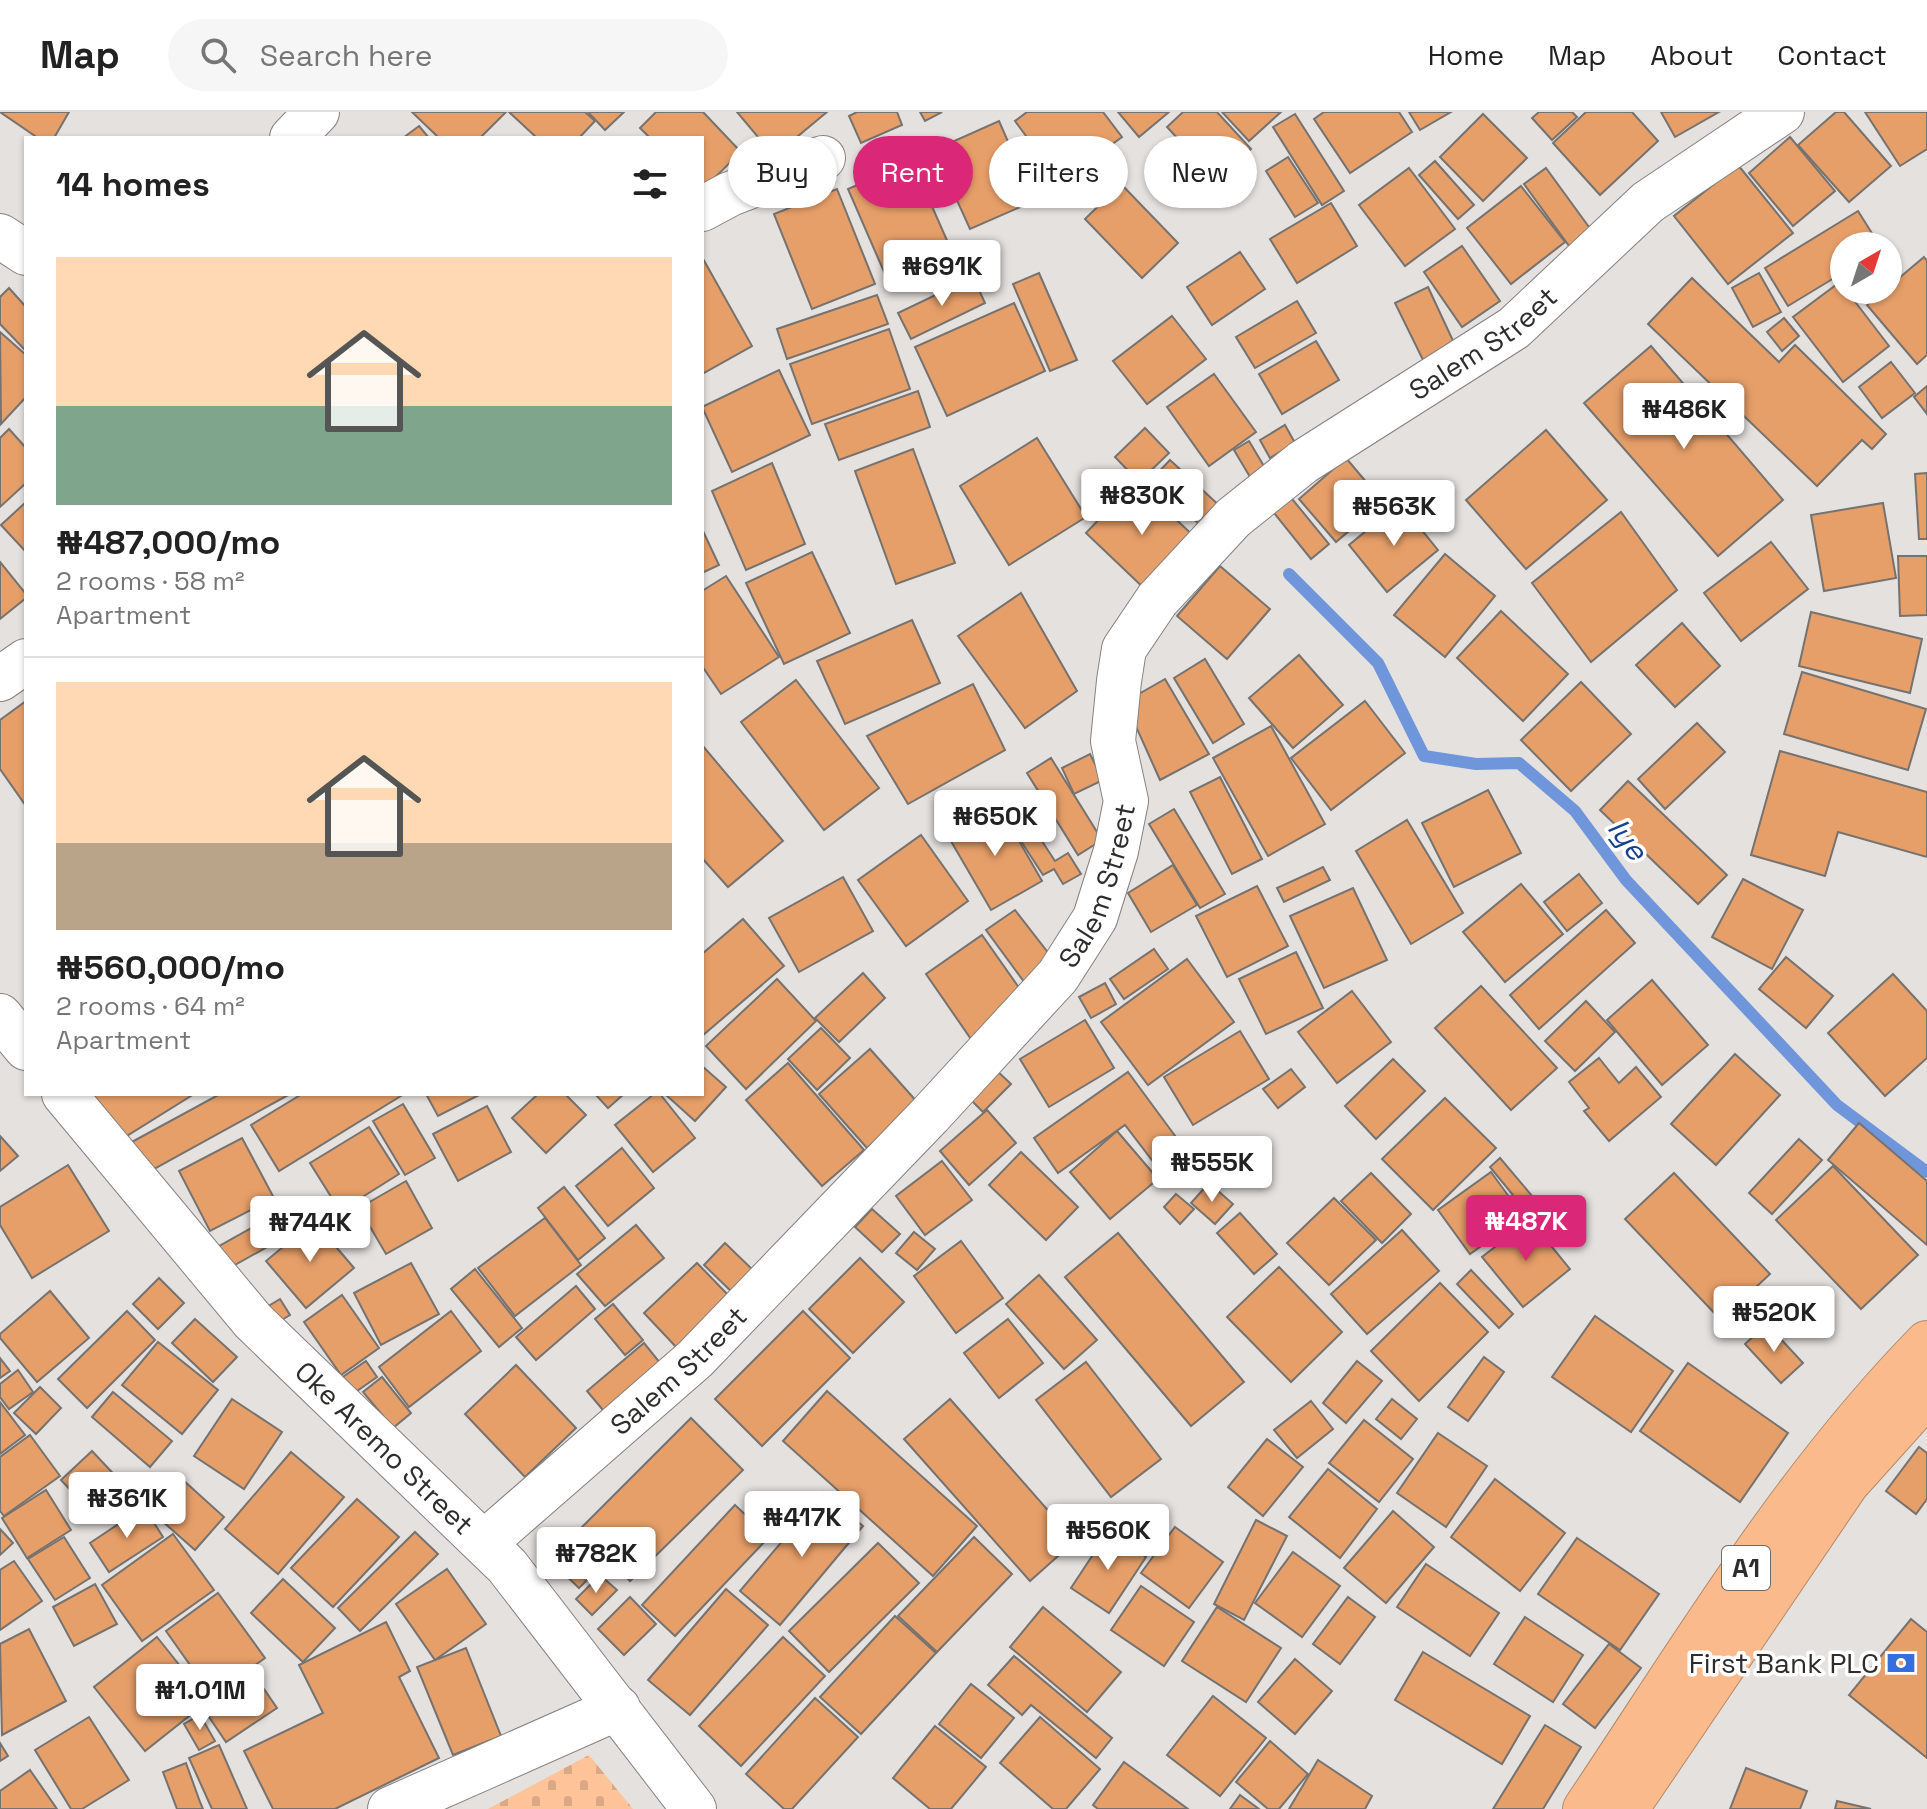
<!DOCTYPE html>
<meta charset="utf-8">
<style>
:root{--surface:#fff;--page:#f6f6f6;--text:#222;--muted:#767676;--line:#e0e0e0;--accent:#db2777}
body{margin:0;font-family:"Space Grotesk",sans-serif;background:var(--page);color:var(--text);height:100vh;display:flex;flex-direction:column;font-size:30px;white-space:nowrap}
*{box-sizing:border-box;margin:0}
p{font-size:26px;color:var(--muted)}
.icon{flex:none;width:44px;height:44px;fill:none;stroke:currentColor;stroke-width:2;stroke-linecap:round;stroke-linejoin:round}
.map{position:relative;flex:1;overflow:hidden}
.sheet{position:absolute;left:24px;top:24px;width:680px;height:960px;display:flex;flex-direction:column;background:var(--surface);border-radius:0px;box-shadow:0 2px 6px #0004}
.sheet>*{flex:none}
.hud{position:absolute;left:728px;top:24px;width:760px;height:72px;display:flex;gap:16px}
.needle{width:52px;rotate:39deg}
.tools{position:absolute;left:1830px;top:120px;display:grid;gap:16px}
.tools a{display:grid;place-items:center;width:72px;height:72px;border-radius:50%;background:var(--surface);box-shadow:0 2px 6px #0004;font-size:40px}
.price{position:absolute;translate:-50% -68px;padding:0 18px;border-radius:8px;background:#fff;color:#222;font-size:26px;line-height:52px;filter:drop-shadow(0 2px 4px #0008)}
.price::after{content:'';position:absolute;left:50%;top:48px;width:24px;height:18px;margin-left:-12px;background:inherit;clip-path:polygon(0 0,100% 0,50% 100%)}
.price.selected{background:var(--accent);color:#fff}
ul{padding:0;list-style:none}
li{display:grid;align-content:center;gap:16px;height:424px;padding:0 32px}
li+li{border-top:2px solid var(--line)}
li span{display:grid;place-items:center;height:248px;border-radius:0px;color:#555}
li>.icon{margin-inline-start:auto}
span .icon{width:144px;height:144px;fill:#fffc;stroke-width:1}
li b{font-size:34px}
h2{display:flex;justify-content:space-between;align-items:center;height:96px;padding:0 32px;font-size:34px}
.pill{padding:0 28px;border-radius:36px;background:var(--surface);box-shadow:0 2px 6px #0004;font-size:28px;line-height:72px}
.pill.selected{background:var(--accent);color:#fff}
header{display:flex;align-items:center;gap:48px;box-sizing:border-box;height:112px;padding:0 40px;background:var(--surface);border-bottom:2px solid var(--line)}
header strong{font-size:38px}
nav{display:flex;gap:44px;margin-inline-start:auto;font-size:28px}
.search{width:560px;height:72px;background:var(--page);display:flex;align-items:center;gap:20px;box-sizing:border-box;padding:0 28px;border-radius:44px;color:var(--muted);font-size:30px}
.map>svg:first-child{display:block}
</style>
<header>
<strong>Map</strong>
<div class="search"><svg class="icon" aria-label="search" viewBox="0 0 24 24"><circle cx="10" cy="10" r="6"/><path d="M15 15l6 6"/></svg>Search here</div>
<nav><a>Home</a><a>Map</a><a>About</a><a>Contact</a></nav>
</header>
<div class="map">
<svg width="1927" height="1697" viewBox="0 0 1927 1697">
<defs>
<pattern id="cemetery-stones" width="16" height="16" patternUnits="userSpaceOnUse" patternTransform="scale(2)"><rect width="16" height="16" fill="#fec398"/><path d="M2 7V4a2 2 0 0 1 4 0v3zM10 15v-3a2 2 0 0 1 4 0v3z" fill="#daa883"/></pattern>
</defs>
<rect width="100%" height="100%" fill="#e5e1df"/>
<path fill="url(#cemetery-stones)" d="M589,1643l44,54h-145z"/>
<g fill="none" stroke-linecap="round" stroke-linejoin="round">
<path stroke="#6f96da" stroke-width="12" d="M1289,462l89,89 46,93 52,8 43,-1 56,48 51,69 211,225 90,67"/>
</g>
<g fill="#e79f69" stroke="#75726f" stroke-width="2">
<path d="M0,0h69l-15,26h-16z"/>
<path d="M412,0h94l-26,26h-41z"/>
<path d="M509,0h76l10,9 -16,17h-42z"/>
<path d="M588,0h36l-19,18z"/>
<path d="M656,0h47l38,40 -39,38v-52h-52l-10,-10z"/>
<path d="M737,0h90l-53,44z"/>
<path d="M857,0h40l5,13 -41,18 -12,-27z"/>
<path d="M920,0h22l-17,9z"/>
<path d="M1027,0h76l19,25 -62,45 -45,-61z"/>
<path d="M1118,0h51l-30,25z"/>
<path d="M1183,0h34l34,37 -34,32 -50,-54z"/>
<path d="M1222,0h59l-32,29z"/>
<path d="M1324,0h75l13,20 -62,41 -36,-54z"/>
<path d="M1409,0h42l-31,18z"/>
<path d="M1539,0h33l5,5 -25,23 -20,-22z"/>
<path d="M1586,0h46l26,29 -58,54 -47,-52z"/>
<path d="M1661,0h58l-44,25z"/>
<path d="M1836,0h8l47,54 -42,36 -51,-57z"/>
<path d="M1865,0h62v37l-27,17z"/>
<path d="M1295,2l49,77 -22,14 -49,-78z"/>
<path d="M1483,2l44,44 -44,43 -43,-44z"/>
<path d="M999,9l35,80 -64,28 -36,-79z"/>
<path d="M419,14l10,12h-26z"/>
<path d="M1790,25l45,54 -42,35 -44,-53z"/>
<path d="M1288,45l30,46 -23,14 -29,-46z"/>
<path d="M912,49l41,93 -65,27 -40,-92z"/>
<path d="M1435,49l39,44 -16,14 -39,-44z"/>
<path d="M1738,53l55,68 -65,51 -54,-68z"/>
<path d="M1409,56l46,61 -50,37 -46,-61z"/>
<path d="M1546,56l48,66 -22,16 -48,-66z"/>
<path d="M1121,72l57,59 -36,35 -57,-59z"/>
<path d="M1521,74l44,56 -54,42 -44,-56z"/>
<path d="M837,77l38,95 -63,25 -38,-95z"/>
<path d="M1331,91l26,43 -60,37 -27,-44z"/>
<path d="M1858,99l22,35h-36v26l-56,34 -23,-38z"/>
<path d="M1462,134l38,55 -38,26 -38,-55z"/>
<path d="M1240,140l25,37 -53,36 -25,-38z"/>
<path d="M702,145l50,89 -50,28z"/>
<path d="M1924,145l3,4v94l-10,9 -50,-59z"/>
<path d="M1888,149l9,15 -9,6z"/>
<path d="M1039,161l38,87 -27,11 -37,-87z"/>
<path d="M1759,161l22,39 -28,15 -21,-39z"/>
<path d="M973,165l12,26 -74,36 -13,-26z"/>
<path d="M1692,166l87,84 16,-17 91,89 -14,15 -10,-9 -45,46 -169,-162z"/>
<path d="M1840,170l49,64 -46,36 -50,-65z"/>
<path d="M1428,175l27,58 -32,15 -28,-57z"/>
<path d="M9,176l17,19v44l-26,-27v-27z"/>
<path d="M1853,178h21l-15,9z"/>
<path d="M877,183l11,29 -101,35 -10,-30z"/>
<path d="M1297,189l19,32 -61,35 -19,-31z"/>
<path d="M1014,191l31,68 -98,45 -32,-69z"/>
<path d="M1172,204l34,43 -59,45 -34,-43z"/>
<path d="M1784,206l15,18 -17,15 -15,-19z"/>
<path d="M889,217l21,60 -98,35 -22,-60z"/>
<path d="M0,220l26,23v42l-25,27z"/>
<path d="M1316,229l23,39 -57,34 -23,-40z"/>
<path d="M1651,234l132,154 -65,56 -134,-153z"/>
<path d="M1891,250l24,31 -33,25 -23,-31z"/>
<path d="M779,258l31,65 -78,37 -30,-65z"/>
<path d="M1214,262l42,58 -47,34 -42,-59z"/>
<path d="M1927,274v28l-13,-17z"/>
<path d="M918,279l12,36 -91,33 -14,-36z"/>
<path d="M1285,313l10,18 -25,15 -10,-18z"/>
<path d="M1145,316l24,25 -30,29 -24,-25z"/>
<path d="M9,317l17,19v35l-26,24v-69z"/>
<path d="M1546,318l61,70 -81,69 -60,-69z"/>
<path d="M1037,326l49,79 -77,48 -49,-79z"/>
<path d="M1249,329l16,27 -15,9 -16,-27z"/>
<path d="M913,337l42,114 -59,21 -41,-113z"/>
<path d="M1346,346l37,44 -47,40 -37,-43z"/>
<path d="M1170,348l52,48 -19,20 -51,-49z"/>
<path d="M772,351l33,81 -59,26 -34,-79z"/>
<path d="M1927,361v66h-8l-4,-65z"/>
<path d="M1135,369l63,59 -50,52 -62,-59z"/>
<path d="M1288,382l41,50 -18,15 -41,-51z"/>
<path d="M26,390v50l-25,-27z"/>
<path d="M1400,391l38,47 -51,42 -38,-47z"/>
<path d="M1883,391l13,75 -72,13 -13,-76z"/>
<path d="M1621,400l56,78 -86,72 -59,-79z"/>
<path d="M702,417l17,36 -17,8z"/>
<path d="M1771,430l37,47 -67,52 -37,-48z"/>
<path d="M812,440l38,81 -66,31 -38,-81z"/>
<path d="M1445,442l50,42 -50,61 -51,-42z"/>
<path d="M1898,444h29v59l-27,1z"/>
<path d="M0,450l26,32v4l-26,21z"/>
<path d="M1220,454l50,43 -43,50 -50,-43z"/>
<path d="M726,464l53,81 -58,37 -19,-28v-75z"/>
<path d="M1021,481l56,98 -52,37 -67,-92z"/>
<path d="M1501,499l67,63 -45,47 -66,-63z"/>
<path d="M1811,500l111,27 -12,54 -111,-27z"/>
<path d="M912,508l28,63 -95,41 -28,-63z"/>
<path d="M1682,511l38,43 -45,41 -39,-42z"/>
<path d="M1299,543l44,50 -50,43 -44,-50z"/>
<path d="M1205,547l39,65 -31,19 -39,-65z"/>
<path d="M1802,560l124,37 -18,61 -124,-36z"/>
<path d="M1165,567l44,75 -49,26 -35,-78z"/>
<path d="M796,568l83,108 -55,42 -83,-108z"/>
<path d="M1581,570l50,52 -60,57 -50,-51z"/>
<path d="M973,572l32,66 -97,54 -41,-68z"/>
<path d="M26,589v105l-26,-37v-49z"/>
<path d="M1365,589l40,52 -74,57 -40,-52z"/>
<path d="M1697,611l28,29 -60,57 -27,-30z"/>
<path d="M1271,614l54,98 -57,32 -55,-98z"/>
<path d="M702,633l81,96 -55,46 -26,-29z"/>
<path d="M1780,639l147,41v65l-89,-25 -13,44 -74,-21z"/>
<path d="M1090,642l13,26 -29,14 -12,-26z"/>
<path d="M1051,646l51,82 -24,15 -51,-82z"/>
<path d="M1220,665l42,82 -30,15 -42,-82z"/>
<path d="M1628,669l99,94 -29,29 -98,-94z"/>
<path d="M1488,678l33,63 -67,34 -32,-64z"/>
<path d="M999,694l43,75 -51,29 -43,-74z"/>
<path d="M1174,697l51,85 -25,14 -51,-84z"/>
<path d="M1407,708l56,93 -52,31 -55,-93z"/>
<path d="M1034,717l21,32 13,-8 13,21 -18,10 -9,-15 -11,6 -24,-37z"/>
<path d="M921,723l47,66 -62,45 -48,-66z"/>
<path d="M1173,753l24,40 -46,27 -23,-39z"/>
<path d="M1323,755l7,13 -46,22 -7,-14z"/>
<path d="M1579,762l23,29 -35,28 -23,-29z"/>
<path d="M843,765l30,54 -74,41 -30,-54z"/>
<path d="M1743,767l60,31 -31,59 -60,-32z"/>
<path d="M1521,772l42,50 -58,48 -42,-50z"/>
<path d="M1257,774l31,60 -61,31 -31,-61z"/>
<path d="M1353,776l34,72 -63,28 -34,-72z"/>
<path d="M1015,798l38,49 -23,31 -44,-60z"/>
<path d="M1606,798l29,33 -96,86 -29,-34z"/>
<path d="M743,807l41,47 -82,70v-82z"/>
<path d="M982,823l47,67 -56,40 -47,-68z"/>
<path d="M1154,837l14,20 -44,30 -14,-20z"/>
<path d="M1296,840l27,56 -57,26 -27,-55z"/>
<path d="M1786,845l47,39 -27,32 -47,-39z"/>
<path d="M1187,847l47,63 -86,63 -47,-63z"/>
<path d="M863,861l22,25 -46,44 -24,-24z"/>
<path d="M1893,862l34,37v47l-42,38 -57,-63z"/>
<path d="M777,867l39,42 -70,68 -40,-43z"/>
<path d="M1652,868l56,65 -46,40 -55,-65z"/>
<path d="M1105,871l11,21 -25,14 -12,-21z"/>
<path d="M1481,874l76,82 -46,42 -76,-82z"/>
<path d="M1352,879l39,51 -54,41 -39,-51z"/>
<path d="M1586,889l29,31 -40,39 -30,-30z"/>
<path d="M1085,908l29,48 -65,39 -29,-48z"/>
<path d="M821,916l29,30 -33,32 -29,-31z"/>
<path d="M1240,919l29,48 -76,46 -29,-48z"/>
<path d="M870,937l48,54 -51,45 -48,-54z"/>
<path d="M1735,942l45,41 -64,70 -45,-41z"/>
<path d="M1599,946l20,25 17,-16 25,30 -52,44 -25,-30 5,-3 -20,-26z"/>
<path d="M1393,947l32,32 -49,48 -31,-33z"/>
<path d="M788,951l76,87 -42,36 -76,-86z"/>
<path d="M702,954l24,21 -31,34 -30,-27h37z"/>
<path d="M994,956l17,16 -28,28 -16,-16z"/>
<path d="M1291,957l14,18 -27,21 -15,-19z"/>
<path d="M1128,960l56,76 -26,20 -33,-43 -67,48 -24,-35z"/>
<path d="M87,982h107l-77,48z"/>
<path d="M220,982h70l-143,79 -17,-30z"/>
<path d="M302,982h102l-125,77 -28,-46z"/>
<path d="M426,982h55l-43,22z"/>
<path d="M538,982h27l21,21 -40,38 -34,-35z"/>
<path d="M595,982h29l-16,14z"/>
<path d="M654,982h6l35,44 -42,34 -38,-47z"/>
<path d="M1445,986l51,50 -63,62 -51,-51z"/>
<path d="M403,992l32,54 -30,17 -32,-54z"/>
<path d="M487,994l24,46 -53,29 -25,-47z"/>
<path d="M987,998l29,33 -47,42 -29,-34z"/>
<path d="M1859,1011l68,58v64l-99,-85z"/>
<path d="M369,1015l30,47 -59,37 -30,-48z"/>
<path d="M1117,1019l41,48 -48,40 -40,-47z"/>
<path d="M0,1024l18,20 -18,15z"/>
<path d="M242,1026l32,60 -64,33 -31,-60z"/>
<path d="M1799,1027l23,21 -50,54 -23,-21z"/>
<path d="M622,1036l32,40 -46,38 -32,-40z"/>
<path d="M1021,1040l57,55 -32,33 -57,-55z"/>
<path d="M1500,1046l33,39 -11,9 -32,-39z"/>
<path d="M942,1049l30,39 -47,35 -29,-39z"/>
<path d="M68,1053l41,66 -77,47 -32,-53v-18z"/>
<path d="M1833,1054l85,89 -57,54 -85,-89z"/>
<path d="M1491,1060l32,44 -53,38 -32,-44z"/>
<path d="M1371,1061l40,41 -29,29 -41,-42z"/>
<path d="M1674,1061l96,101 -49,46 -96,-101z"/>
<path d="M406,1069l26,47 -46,26 -27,-46z"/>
<path d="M1209,1071l24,21 -18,20 -24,-21z"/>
<path d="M564,1075l41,51 -27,22 -40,-52z"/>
<path d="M1176,1082l18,15 -14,15 -16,-17z"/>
<path d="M1334,1086l42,42 -47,45 -42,-42z"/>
<path d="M872,1097l28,25 -18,18 -27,-25z"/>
<path d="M1240,1101l37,41 -23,20 -37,-41z"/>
<path d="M271,1105l12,21 -57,32 -12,-21z"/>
<path d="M545,1106l36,47 -66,51 -37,-48z"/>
<path d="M1530,1108l40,49 -47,38 -41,-50z"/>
<path d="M314,1109l40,47 -48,40 -40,-47z"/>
<path d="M636,1113l28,33 -59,48 -28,-32z"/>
<path d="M1402,1118l37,41 -72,63 -36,-40z"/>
<path d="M914,1120l21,17 -18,21 -21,-17z"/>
<path d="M1118,1121l126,149 -53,44 -126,-149z"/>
<path d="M961,1129l42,57 -47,35 -42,-57z"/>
<path d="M725,1131l32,31 -21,22 -32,-31z"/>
<path d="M860,1146l44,44 -51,51 -44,-44z"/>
<path d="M411,1151l28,51 -58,31 -27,-52z"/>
<path d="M697,1151l34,35 -53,51 -34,-36z"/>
<path d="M1279,1155l63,65 -51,50 -64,-65z"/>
<path d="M475,1157l47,59 -23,19 -48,-58z"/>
<path d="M1471,1158l42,44 -14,14 -42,-44z"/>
<path d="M1039,1163l58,65 -33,29 -58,-65z"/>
<path d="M159,1166l25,25 -26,26 -25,-25z"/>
<path d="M1440,1171l48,49 -69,69 -48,-50z"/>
<path d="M576,1174l19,23 -59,51 -20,-23z"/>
<path d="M50,1179l39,47 -52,44 -37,-44v-4z"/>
<path d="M342,1183l37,53 -38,27 -37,-53z"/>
<path d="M280,1187l10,16 -15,9 -10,-16z"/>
<path d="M613,1192l30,36 -18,15 -30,-36z"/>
<path d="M127,1199l28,29 -68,68 -29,-29z"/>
<path d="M451,1199l30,40 -72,56 -30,-40z"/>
<path d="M803,1199l47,47 -88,88 -47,-47z"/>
<path d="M1595,1204l78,55 -42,61 -79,-55z"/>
<path d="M195,1207l42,38 -24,25 -41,-39z"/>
<path d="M1008,1207l35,44 -44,35 -35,-45z"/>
<path d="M1767,1212l36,39 -22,20 -36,-39z"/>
<path d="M158,1230l60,48 -36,44 -60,-49z"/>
<path d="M644,1231l21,26 -57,47 -21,-25z"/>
<path d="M1484,1245l20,15 -36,49 -20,-14z"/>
<path d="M0,1246l10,13 -10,7z"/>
<path d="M366,1249l11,16 -33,23 -10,-17z"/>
<path d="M1357,1249l25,20 -36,42 -23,-20z"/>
<path d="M1086,1250l75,97 -50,38 -75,-97z"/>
<path d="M1688,1251l100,70 -48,69 -100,-71z"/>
<path d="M516,1253l60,63 -51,49 -60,-63z"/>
<path d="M18,1258l15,22 -24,17 -9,-12v-13z"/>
<path d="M382,1265l29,36 -18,15 -30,-36z"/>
<path d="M40,1275l21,21 -25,26 -22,-21z"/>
<path d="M827,1279l150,135 -44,50 -150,-135z"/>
<path d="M113,1280l59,49 -22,26 -58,-50z"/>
<path d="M232,1287l50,33 -38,57 -50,-33z"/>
<path d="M950,1287l125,142 -45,40 -126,-142z"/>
<path d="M1392,1287l25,20 -16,20 -25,-20z"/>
<path d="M1311,1289l22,28 -36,29 -23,-28z"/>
<path d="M0,1290l25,33 -25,19z"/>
<path d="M691,1306l52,52 -113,111 -50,-52z"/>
<path d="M1364,1308l49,39 -34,43 -50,-39z"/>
<path d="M1438,1321l49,33 -41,61 -49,-34z"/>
<path d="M30,1323l30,41 -56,40 -4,-5v-54z"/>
<path d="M1267,1327l36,28 -40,49 -35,-29z"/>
<path d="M1919,1335l8,6v46l-11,15 -30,-23z"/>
<path d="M92,1339l32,34 -31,29 -32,-34z"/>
<path d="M291,1340l53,45 -66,77 -53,-45z"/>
<path d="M1328,1357l49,40 -37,49 -51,-41z"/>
<path d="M1495,1367l70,54 -45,58 -69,-54z"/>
<path d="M183,1368l41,37 -29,33 -42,-37z"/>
<path d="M46,1378l25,40 -44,28 -25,-40z"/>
<path d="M824,1380l39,34 -83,99 -40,-34z"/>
<path d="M357,1387l42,38 -66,70 -42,-39z"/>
<path d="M735,1393l34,32 -94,99 -33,-31z"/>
<path d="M144,1395l19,30 -54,35 -19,-29z"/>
<path d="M1393,1399l41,36 -48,56 -42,-35z"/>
<path d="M1256,1408l31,16 -43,84 -30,-16z"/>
<path d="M1175,1415l48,35 -34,46 -48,-35z"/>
<path d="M0,1417l13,14 -13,12z"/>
<path d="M415,1420l23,22 -78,77 -22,-23z"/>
<path d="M1108,1420l38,25 -37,56 -38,-25z"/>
<path d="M173,1422l41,56 -72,51 -40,-56z"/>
<path d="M64,1425l26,41 -35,22 -27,-41z"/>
<path d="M974,1425l38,37 -75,78 -39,-36z"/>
<path d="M1577,1426l82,56 -39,56 -82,-56z"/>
<path d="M878,1431l41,40 -90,89 -40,-41z"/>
<path d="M572,1440l21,22 -14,14 -22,-21z"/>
<path d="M1293,1440l47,34 -38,51 -47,-34z"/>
<path d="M14,1449l28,40 -42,29v-60z"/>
<path d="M1426,1452l73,49 -29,43 -73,-49z"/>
<path d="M447,1457l39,55 -51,36 -39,-56z"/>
<path d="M600,1463l17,15 -25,25 -16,-16z"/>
<path d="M283,1467l52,49 -32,34 -52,-49z"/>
<path d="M95,1472l22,40 -43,22 -21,-39z"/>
<path d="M1141,1474l53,36 -30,44 -53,-36z"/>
<path d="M726,1477l42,36 -78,90 -42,-35z"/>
<path d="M218,1481l47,65 -53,38 -46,-65z"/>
<path d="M630,1485l26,27 -32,31 -26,-26z"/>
<path d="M1348,1485l27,20 -35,47 -27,-20z"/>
<path d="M1043,1495l78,65 -34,40 -77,-65z"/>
<path d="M1217,1495l64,41 -35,54 -64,-41z"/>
<path d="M895,1504l41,37 -75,81 -41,-37z"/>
<path d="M1525,1505l58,38 -30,47 -59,-38z"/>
<path d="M1911,1507l16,13v126l-78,-63z"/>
<path d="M386,1510l24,49 -11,6 40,81 -104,51h-62l-29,-58 79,-38 -24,-48z"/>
<path d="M29,1517l37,72 -64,34 -2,-91z"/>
<path d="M157,1525l51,64 -63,50 -51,-64z"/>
<path d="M783,1525l42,39 -84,90 -42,-40z"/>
<path d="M1609,1532l32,24 -46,60 -32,-24z"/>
<path d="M466,1536l35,88 -48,19 -36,-88z"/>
<path d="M1423,1540l107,64 -28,48 -107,-64z"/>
<path d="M1014,1544l98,82 -16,20 -65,-53 -9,10 -34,-30z"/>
<path d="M1295,1547l37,32 -37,43 -37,-32z"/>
<path d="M255,1564l22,32 -51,34 -21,-31z"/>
<path d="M971,1572l43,34 -33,40 -42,-34z"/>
<path d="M1213,1584l53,42 -46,58 -53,-41z"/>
<path d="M815,1586l43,39 -66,72h-8l-38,-35z"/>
<path d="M200,1603l15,26 -16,9 -15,-26z"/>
<path d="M89,1605l40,63 -47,29h-11l-36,-59z"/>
<path d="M1040,1605l60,52 -34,40h-13l-53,-46z"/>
<path d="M1545,1613l36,22 -38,62h-50z"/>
<path d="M935,1614l51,41 -35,42h-21l-37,-31z"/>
<path d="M1270,1629l38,33 -29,35h-11l-32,-27z"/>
<path d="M0,1631l8,13 -8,5z"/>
<path d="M219,1633l28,64h-35l-23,-51z"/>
<path d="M1318,1648l54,36 -7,13h-76z"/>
<path d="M1124,1650l64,47h-90l-5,-4z"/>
<path d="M186,1651l14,39 3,7h-26l-14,-37z"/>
<path d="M1746,1656l61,23 -7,18h-70z"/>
<path d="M30,1658l27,39h-57v-18z"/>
<path d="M1240,1683l19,14h-29z"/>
<path d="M1837,1689l34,8h-36z"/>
</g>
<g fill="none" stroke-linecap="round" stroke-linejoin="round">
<defs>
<g id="minor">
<path d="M292,26l25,-26"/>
<path d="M702,97l28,-15 93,-36"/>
<path d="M0,124l26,17"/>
<path d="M0,567l26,-18"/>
<path d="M0,904l26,32"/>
<path id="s1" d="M64,982l189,227 254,245 187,243"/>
<path id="s2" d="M484,1431l211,-184 235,-244 128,-139 37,-58 21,-67 10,-50 -13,-60 6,-60 5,-32 33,-49 76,-82 70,-56 211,-134 134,-126 134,-90"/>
<path d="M390,1697l228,-101"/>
</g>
<g id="highway">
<path d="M1585,1697c108,-161 206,-327 342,-466"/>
<path d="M1626,1697l221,-326 80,-89"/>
</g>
</defs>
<use href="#minor" stroke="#85817f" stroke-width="46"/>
<use href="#highway" stroke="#b3896a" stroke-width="46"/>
<use href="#minor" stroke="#fff" stroke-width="44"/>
<use href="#highway" stroke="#fbba8b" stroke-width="44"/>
</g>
<defs>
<symbol id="bank-bare" viewBox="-9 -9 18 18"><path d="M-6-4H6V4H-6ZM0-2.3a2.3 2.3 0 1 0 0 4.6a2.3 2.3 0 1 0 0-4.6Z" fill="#346fdd" stroke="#fff" stroke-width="2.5" paint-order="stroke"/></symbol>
</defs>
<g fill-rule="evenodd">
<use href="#bank-bare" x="1881" y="1531" width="40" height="40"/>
</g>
<g text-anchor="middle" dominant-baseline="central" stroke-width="7" stroke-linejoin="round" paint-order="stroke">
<rect fill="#fff" stroke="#6d6c6b" stroke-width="2" x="1722" y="1434" width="48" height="44" rx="6"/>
<g font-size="26" font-weight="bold" fill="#2e2d2c">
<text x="1746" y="1456">A1</text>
</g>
<g font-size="28" fill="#2e2d2c" stroke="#fff">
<text stroke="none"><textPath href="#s2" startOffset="1628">Salem Street</textPath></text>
<text stroke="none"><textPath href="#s2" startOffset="908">Salem Street</textPath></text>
<text stroke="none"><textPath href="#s2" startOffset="260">Salem Street</textPath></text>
<text stroke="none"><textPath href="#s1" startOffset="478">Oke Aremo Street</textPath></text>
</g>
<g font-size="28" fill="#2e2d2c" stroke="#fff" text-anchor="end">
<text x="1879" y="1551">First Bank PLC</text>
</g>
<g font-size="30" font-style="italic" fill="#164191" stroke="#fff">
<text transform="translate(1628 727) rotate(53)">Iye</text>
</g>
</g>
</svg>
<div class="tools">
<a><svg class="needle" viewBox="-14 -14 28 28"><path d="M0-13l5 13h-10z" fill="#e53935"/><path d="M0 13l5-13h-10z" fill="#767676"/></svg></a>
</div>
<b class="price" style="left:942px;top:196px">₦691K</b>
<b class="price" style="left:1684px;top:339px">₦486K</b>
<b class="price" style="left:1142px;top:425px">₦830K</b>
<b class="price" style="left:1394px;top:436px">₦563K</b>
<b class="price" style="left:995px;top:746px">₦650K</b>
<b class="price" style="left:1212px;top:1092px">₦555K</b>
<b class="price selected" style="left:1526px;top:1151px">₦487K</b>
<b class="price" style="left:310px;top:1152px">₦744K</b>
<b class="price" style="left:1774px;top:1242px">₦520K</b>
<b class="price" style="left:127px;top:1428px">₦361K</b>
<b class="price" style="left:802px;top:1447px">₦417K</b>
<b class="price" style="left:1108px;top:1460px">₦560K</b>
<b class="price" style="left:596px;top:1483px">₦782K</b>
<b class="price" style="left:200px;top:1620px">₦1.01M</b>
<div class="hud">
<a class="pill">Buy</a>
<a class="pill selected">Rent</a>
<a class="pill">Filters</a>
<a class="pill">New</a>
</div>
<section class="sheet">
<h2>14 homes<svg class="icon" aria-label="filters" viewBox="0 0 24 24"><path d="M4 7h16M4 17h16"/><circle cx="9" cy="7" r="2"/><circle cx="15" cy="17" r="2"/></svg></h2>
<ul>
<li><span style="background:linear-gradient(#ffd9b3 60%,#7fa58c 0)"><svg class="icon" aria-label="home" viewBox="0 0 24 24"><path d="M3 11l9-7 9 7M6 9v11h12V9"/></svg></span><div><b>₦487,000/mo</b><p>2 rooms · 58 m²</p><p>Apartment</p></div></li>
<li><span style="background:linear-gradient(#ffd9b3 65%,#b9a48a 0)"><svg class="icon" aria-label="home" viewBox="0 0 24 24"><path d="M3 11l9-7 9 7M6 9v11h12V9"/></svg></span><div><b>₦560,000/mo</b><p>2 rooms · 64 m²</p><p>Apartment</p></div></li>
</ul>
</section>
</div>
